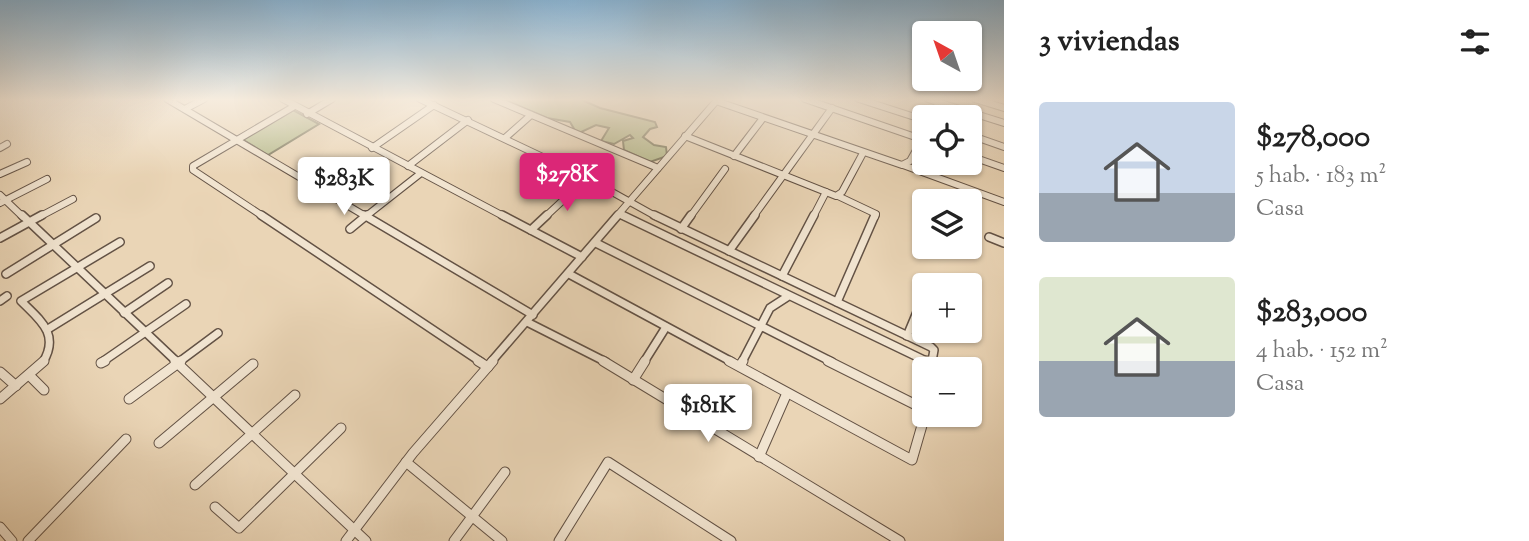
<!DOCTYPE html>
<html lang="es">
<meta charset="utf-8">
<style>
:root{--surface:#fff;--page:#f2f2f2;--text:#222;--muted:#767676;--accent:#db2777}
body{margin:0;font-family:"Sorts Mill Goudy",serif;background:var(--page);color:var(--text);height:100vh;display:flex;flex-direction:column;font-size:26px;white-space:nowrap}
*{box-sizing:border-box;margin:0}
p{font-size:23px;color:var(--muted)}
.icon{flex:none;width:38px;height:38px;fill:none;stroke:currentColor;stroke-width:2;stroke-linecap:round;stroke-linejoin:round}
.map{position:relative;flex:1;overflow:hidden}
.drawer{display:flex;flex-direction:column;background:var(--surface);width:525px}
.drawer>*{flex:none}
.needle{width:46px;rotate:320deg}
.controls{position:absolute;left:912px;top:21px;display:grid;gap:14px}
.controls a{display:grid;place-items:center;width:70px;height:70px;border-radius:7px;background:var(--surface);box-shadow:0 2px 5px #0004;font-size:35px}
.price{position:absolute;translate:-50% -60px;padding:0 16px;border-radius:7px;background:#fff;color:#222;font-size:23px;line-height:46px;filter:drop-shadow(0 2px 4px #0008)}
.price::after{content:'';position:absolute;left:50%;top:42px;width:21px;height:16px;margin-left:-10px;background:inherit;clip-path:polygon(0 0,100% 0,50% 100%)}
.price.selected{background:var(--accent);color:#fff}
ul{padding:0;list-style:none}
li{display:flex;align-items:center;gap:21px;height:175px;padding:0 35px}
li span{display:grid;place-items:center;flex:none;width:196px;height:140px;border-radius:7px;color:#555}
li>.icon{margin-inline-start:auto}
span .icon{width:84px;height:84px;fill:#fffc;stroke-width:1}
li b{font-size:30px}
h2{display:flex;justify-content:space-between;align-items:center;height:84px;padding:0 35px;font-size:30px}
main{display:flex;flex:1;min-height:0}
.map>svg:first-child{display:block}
</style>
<main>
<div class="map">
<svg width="1004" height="541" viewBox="0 0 1004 541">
<rect width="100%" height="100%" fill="#ead5b6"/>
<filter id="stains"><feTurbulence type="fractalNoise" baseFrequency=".00286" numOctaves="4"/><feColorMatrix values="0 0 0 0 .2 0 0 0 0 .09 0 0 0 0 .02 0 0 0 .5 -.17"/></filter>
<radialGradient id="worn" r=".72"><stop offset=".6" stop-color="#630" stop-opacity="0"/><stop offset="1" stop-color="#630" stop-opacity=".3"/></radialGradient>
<g fill="#b7bd8e" stroke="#767256" stroke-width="2">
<path d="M503,99h77l20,9 55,14 2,5 -7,2 -7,8 11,8 12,2 1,9 -17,6 -26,-12 -1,-9 10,-3 -3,-3 -16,9 -13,-3 8,-13 -13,-3 -19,9 -7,-12 -23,-4z"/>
<path d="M293,110l26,14 -51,31 -26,-16z"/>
</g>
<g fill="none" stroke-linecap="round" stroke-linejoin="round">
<defs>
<g id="minor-far2">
<path d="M167,99l200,118"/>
<path d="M283,99l222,118"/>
<path d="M420,99l167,79 70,39"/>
<path d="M494,99l164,69"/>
<path d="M805,99l119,41"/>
<path d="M859,99l65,21"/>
<path d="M928,99l76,24"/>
<path d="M975,99l29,9"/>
<path d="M716,101l186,64 8,-4 14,-25"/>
<path d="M185,109l19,-10"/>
<path d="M307,114l25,-15"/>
<path d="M932,117l8,-18"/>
<path d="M970,135l34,12"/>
<path d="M685,136l151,60 6,-4 21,-39"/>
<path d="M505,138l26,-23"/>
<path d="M0,148l7,-4"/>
<path d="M372,148l62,-43"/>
<path d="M734,156l29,-38"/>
<path d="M970,156l34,12"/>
<path d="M903,165l101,37"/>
<path d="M408,166l60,-46"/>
<path d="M0,174l27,-12"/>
<path d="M0,195l23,22"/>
<path d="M838,196l38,18 -1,3"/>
<path d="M0,203l47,-24"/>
<path d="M619,214l7,3"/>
<path d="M39,217l34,-18"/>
<path d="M264,217l-71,-47v-4l100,-59"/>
<path d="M365,217l56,-44"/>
<path d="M545,217l42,-39"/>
<path d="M616,217l102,-118"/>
<path d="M690,217l35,-48"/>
<path d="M753,217l79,-109"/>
<path d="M813,217l13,-25"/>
</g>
<g id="minor-far1">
<path d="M22,215l155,147"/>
<path d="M261,215l220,147"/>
<path d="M364,215l169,100"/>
<path d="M502,215l80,42"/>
<path d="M622,215l306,147 4,-1 2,-11 -3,-3 -277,-132"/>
<path d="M350,229l17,-14"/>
<path d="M681,229l10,-14"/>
<path d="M531,230l16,-15"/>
<path d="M989,237l15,6"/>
<path d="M0,238l42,-23"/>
<path d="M596,243l236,119"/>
<path d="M729,251l26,-36"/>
<path d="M6,274l90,-56"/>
<path d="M569,274l163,88"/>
<path d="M782,276l32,-61"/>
<path d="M0,301l7,-5"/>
<path d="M837,302l38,-87"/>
<path d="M124,313l44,-30"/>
<path d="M527,322l79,40"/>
<path d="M48,329l102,-63"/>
<path d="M907,336l10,-24"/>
<path d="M43,362c17,-28 -3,-42 -22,-61l99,-59"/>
<path d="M102,362l84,-58"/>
<path d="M179,362l39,-29"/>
<path d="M491,362l127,-147"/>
<path d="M644,362l22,-35"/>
<path d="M742,362l28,-54 17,-11"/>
</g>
<g id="minor">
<path d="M175,361l191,180"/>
<path d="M478,361l10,6"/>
<path d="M603,361l297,180"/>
<path d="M729,361l183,99 13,-45"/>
<path d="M828,361l96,48"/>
<path d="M925,361h7"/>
<path d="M101,363l4,-2"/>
<path d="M740,366l3,-5"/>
<path d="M0,372l16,14"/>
<path d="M29,375l15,15"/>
<path d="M633,380l12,-19"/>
<path d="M0,399l44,-38"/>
<path d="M129,399l52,-38"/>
<path d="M159,443l94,-79"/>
<path d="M759,457l28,-64"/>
<path d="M406,462l96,79"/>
<path d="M195,485l100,-90"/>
<path d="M215,507l24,21 102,-100"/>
<path d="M0,527l12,14"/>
<path d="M28,541l98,-102"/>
<path d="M346,541l67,-88 80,-92"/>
<path d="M454,541l51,-69"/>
<path d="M559,541l49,-79 123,79"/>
</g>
</defs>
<use href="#minor-far2" stroke="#635245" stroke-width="8"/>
<use href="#minor-far1" stroke="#635245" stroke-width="10"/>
<use href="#minor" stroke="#635245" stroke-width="11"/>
<use href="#minor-far2" stroke="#f1e4d0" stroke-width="6"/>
<use href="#minor-far1" stroke="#f1e4d0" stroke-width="7"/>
<use href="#minor" stroke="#f1e4d0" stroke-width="9"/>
</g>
<linearGradient id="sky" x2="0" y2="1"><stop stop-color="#8ab5d5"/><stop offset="0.57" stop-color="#f6ecde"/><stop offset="1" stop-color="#f6ecde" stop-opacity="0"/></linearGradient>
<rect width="1004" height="175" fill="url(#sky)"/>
<rect width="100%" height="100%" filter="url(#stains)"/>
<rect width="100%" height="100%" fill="url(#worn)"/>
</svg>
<div class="controls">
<a><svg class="needle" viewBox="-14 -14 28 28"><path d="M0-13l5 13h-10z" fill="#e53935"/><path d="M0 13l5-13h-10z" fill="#767676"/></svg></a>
<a><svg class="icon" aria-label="locate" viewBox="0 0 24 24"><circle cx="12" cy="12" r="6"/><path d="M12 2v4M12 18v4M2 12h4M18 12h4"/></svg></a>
<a><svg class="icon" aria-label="layers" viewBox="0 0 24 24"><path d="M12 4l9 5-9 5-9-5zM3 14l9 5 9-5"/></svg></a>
<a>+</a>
<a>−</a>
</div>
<b class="price selected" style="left:567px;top:213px">$278K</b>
<b class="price" style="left:344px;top:217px">$283K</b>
<b class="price" style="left:708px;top:444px">$181K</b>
</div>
<section class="drawer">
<h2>3 viviendas<svg class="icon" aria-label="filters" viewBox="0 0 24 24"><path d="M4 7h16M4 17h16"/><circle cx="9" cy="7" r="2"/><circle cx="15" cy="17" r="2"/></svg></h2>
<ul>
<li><span style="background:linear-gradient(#c9d6e8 65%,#9aa5b1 0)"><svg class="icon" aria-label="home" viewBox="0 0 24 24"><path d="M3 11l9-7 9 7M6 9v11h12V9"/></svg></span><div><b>$278,000</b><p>5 hab. · 183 m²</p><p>Casa</p></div></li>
<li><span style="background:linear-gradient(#dfe7d0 60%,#9aa5b1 0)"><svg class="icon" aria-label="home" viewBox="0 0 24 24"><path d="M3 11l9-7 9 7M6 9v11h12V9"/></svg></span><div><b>$283,000</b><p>4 hab. · 152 m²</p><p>Casa</p></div></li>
</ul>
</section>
</main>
